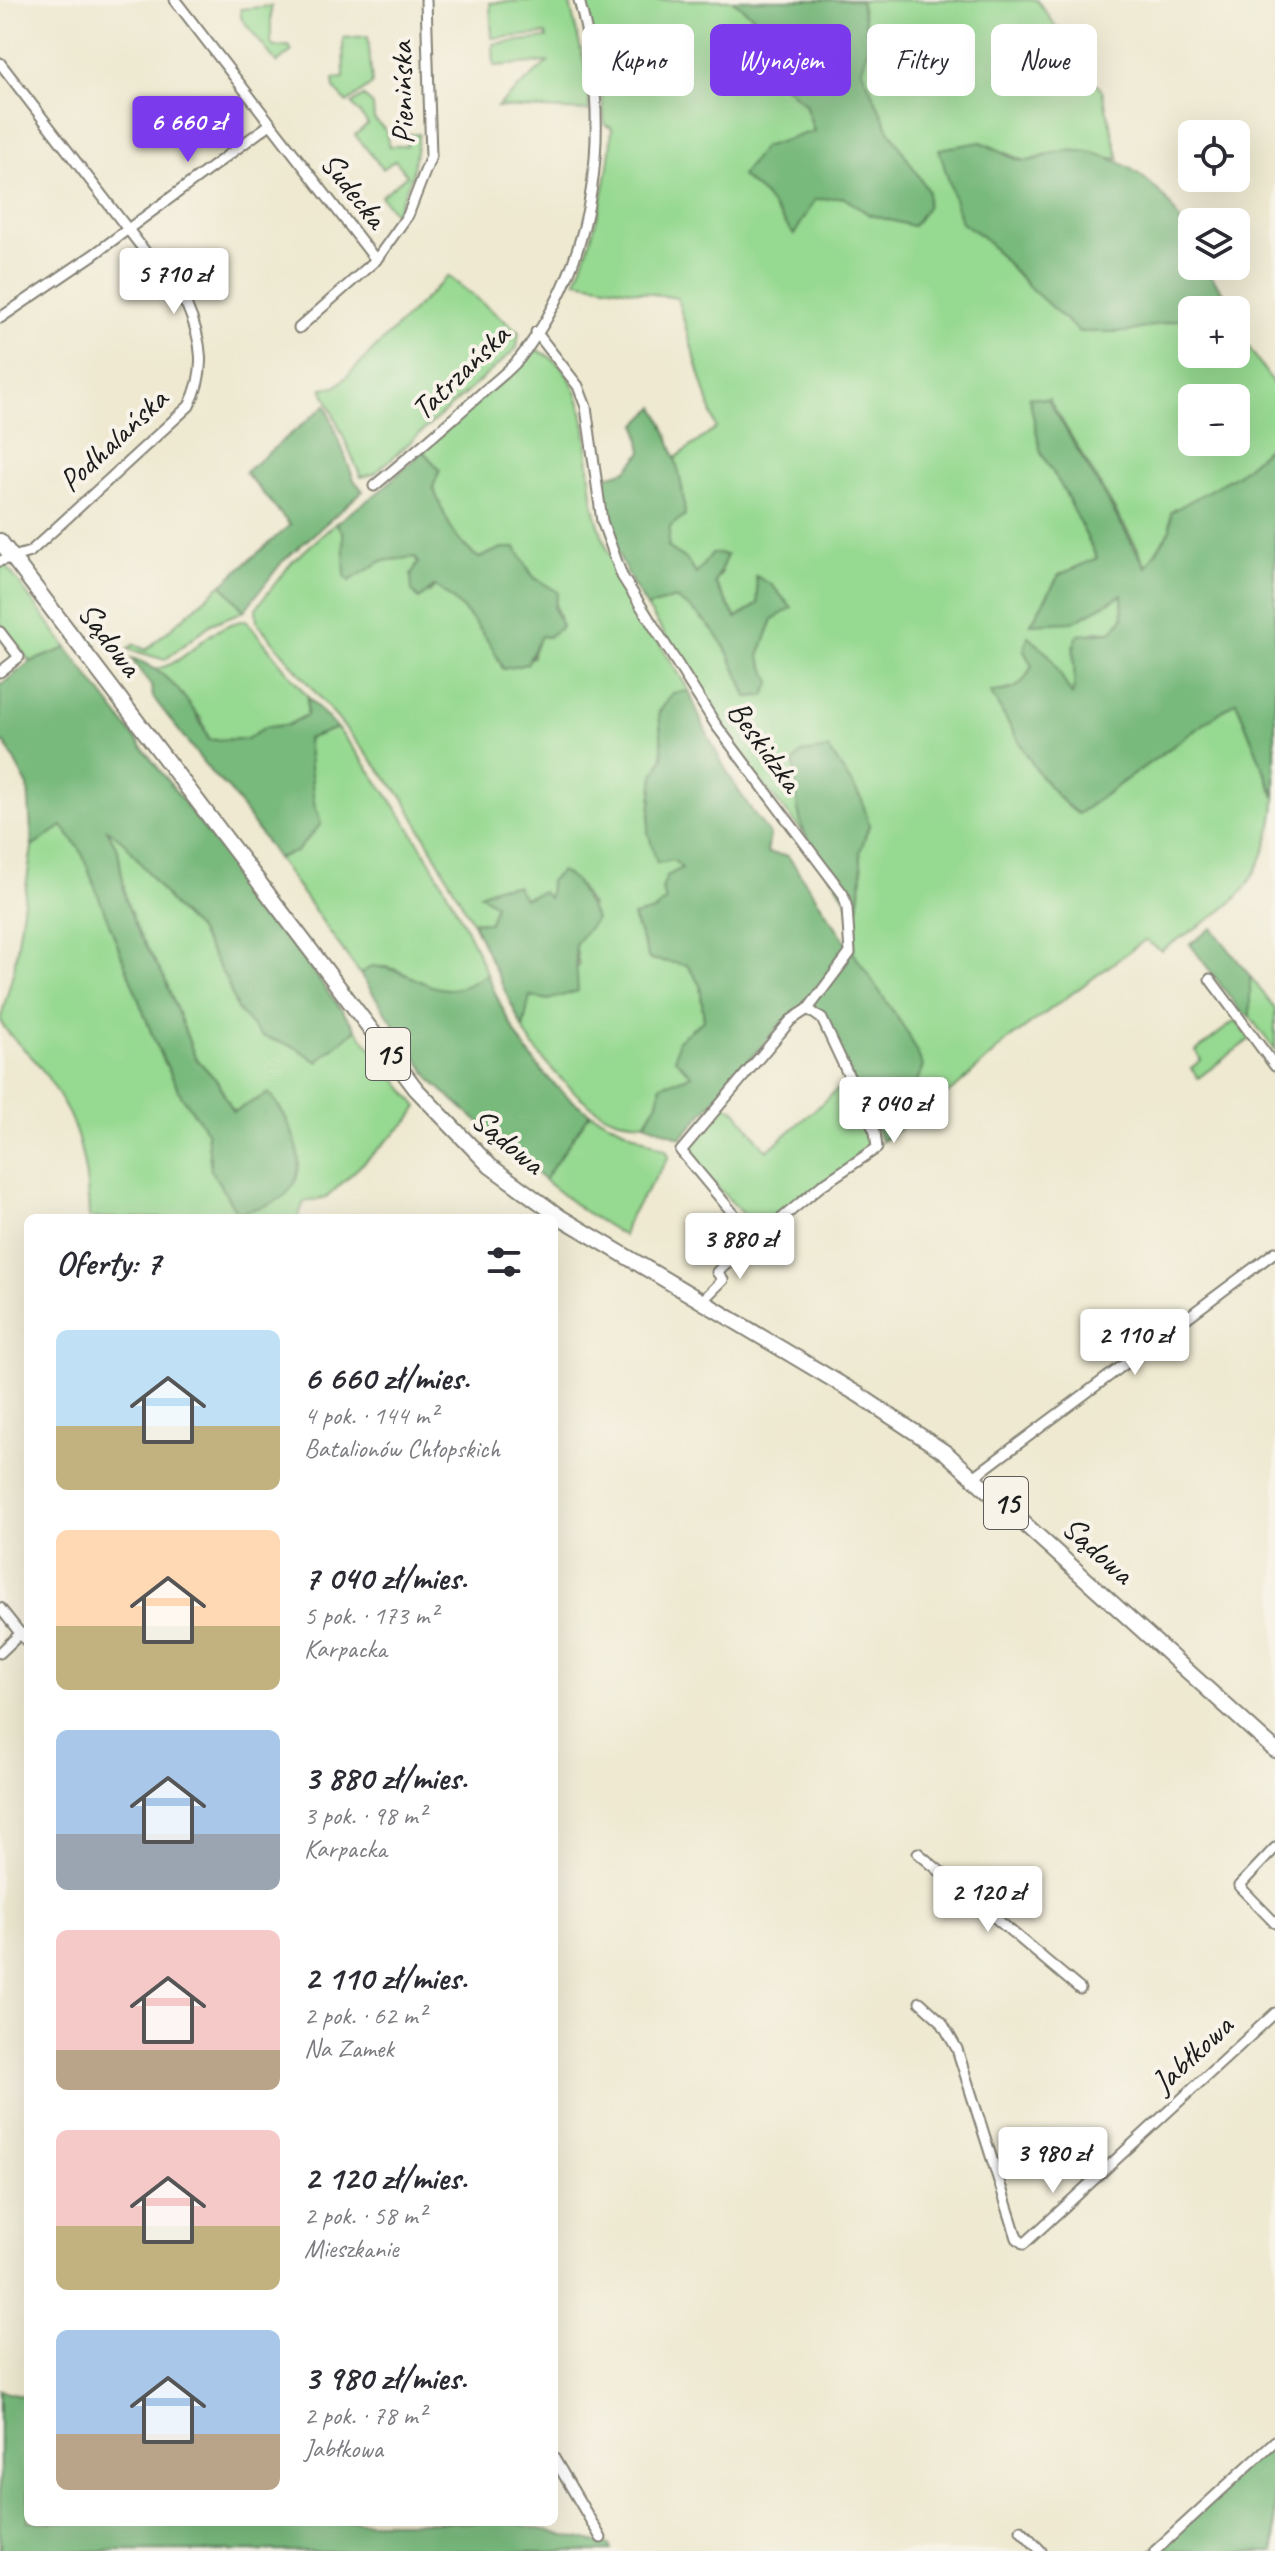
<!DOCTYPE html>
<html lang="pl">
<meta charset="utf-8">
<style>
:root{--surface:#fff;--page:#f2f2f3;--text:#2b2b33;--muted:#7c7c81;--accent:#7c3aed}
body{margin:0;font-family:Caveat,sans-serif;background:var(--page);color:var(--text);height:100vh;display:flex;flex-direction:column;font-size:30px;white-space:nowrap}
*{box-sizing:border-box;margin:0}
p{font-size:26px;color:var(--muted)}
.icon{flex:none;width:44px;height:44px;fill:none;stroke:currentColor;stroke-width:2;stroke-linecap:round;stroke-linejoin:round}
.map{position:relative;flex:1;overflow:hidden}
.details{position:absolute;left:24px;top:1214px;width:534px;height:1312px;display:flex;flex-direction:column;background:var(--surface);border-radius:12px;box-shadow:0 8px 32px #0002}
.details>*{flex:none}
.banner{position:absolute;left:582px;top:24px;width:572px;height:72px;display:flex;gap:16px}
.tools{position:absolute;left:1178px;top:120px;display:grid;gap:16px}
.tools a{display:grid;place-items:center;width:72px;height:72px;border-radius:12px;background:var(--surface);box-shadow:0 8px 32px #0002;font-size:40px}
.price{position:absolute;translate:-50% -68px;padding:0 18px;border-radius:8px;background:#fff;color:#222;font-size:26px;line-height:52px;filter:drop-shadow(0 2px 4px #0008)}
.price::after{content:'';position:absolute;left:50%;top:48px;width:24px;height:18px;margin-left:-12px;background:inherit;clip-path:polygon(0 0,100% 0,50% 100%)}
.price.current{background:var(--accent);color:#fff}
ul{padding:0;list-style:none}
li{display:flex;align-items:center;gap:24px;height:200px;padding:0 32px}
li span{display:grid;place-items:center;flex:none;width:224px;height:160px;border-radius:12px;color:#555}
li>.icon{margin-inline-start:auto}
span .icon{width:96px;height:96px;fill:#fffc;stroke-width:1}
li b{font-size:34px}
h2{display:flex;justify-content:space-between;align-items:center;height:96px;padding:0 32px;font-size:34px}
.chip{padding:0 28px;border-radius:12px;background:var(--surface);box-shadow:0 8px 32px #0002;font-size:28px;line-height:72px}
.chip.current{background:var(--accent);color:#fff}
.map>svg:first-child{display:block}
</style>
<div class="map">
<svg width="1275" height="2551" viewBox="0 0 1275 2551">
<rect width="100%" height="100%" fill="#f7f3e8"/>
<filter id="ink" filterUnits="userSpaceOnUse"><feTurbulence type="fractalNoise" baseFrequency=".0125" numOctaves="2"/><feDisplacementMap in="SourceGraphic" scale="16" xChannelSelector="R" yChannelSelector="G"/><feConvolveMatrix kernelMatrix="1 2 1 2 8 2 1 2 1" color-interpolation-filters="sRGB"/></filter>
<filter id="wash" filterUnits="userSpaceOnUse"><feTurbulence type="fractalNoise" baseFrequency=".006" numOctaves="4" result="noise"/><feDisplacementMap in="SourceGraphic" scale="32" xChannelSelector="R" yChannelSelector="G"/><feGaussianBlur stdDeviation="1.8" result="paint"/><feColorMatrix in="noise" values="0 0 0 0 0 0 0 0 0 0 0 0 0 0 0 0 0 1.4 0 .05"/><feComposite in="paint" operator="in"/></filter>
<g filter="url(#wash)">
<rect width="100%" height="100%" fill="#eee9d0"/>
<g fill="#96d991" stroke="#597a56" stroke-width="2" fill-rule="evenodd">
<path d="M534,0h35l20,83v28l-92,-4 51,-45 -54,4 -1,-22 54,-6 -1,-4 -54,4 -2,-35z"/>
<path d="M584,0h148l21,16 13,32 4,25 35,31 9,28 -51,15 -21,29 22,19 30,39 21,-35 28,-2 27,18 57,-24 -39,-63 -26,-58 7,-30 -9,-40h177l65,91 17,68 -56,-8 -38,10 -44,-19 -20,80 22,15 46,50 99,45 64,-16v38h44v-26l39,58v56l-37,32 -67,38 -1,18 -24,37 -9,-20 -88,-148 -8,54 24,39 32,66 -38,17 -28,49 70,-18 21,-11 1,23 -12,14 -15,-1 -23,14 5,34 -6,17 -23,-41 -20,-18 -5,14 8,15c-12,26 -16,22 -41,27 25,41 47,93 87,121l158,-113 39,96c0,31 -15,76 -37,99 -20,21 -52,37 -77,55l-16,-11 -139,102 -47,43 -77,57 21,-25 19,-51 -13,-31 -56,-80 9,-80 -2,-23 9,-27 -69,-7 7,19 -54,-65 -106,-165 28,-9c41,24 56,56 72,99l17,-2 6,-14 -11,-25 14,-37 -16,-43 1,29 -22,13 -21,-36 7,-10 -26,2 -9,-14 -19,-13 2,-20 13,-36 -9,-32 42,-31 -39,-130 -101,-17c20,-52 33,-100 36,-153l-7,-3 -7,-64zM1192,398h44v44h-44z"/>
<path d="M271,6v37l3,4 15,-1 3,5 -15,12 -36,-45v-9z"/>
<path d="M368,36l4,48 -25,19 -13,-15 -1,-9 11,-1 -1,-40z"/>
<path d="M363,96l10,9 1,14 12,12 3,15h18v-12h12l-7,41 -17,39 -14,-18 26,-21 -12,-15 -12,9 -28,-34 13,-11 -16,-20z"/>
<path d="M448,276l71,56 -2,16 -143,126 -13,3 -39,-89 14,-1z"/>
<path d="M532,348c66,23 50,110 63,163 16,68 60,121 94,180l-30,20 4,47 -9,17 -6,57 35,36 -21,21 4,11 -12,11 -21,6 16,42 38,5 13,21 4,36 -14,8 3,46 -32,10 -3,18 -13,20c-10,-1 -23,-1 -32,-5 -31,-12 -75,-60 -90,-89l6,-33 50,-30 -4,-22 10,-15 6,-24 -16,-24 -26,17 -54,6 -5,20 -18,-3 -68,-122 -147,-177 -1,-14 36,-46 44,-39 7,9 6,49 33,-20 33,-4 3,6 -7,13 18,17 6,-7c28,18 55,52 68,83l30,-12 1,-11 7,-10 7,1 14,-10 -11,-37 -18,-14 -17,-28h-14l-23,10c-26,-18 -35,-43 -46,-71l7,-17 -17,-19 98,-88z"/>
<path d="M0,557l67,91 -37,14 -30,-40z"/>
<path d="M222,584l22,27 -33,13 -46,36 -37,-11 6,-5 12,6z"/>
<path d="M246,620l62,77 -1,18 -19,10 -23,2 -18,12 -38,1 -8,-22 -46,-49c36,-6 46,-41 91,-49z"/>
<path d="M337,728c61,75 112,157 150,246 -10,7 -21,16 -33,17 -34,3 -60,-41 -94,-17l-83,-116 19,-6 25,-28 -7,-21 -7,-65z"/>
<path d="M62,826l20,25 73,191 26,53 26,36 4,39 33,-63 -11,5 -15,-30 -23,-25 -31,-80 -25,-43 -13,-33 -8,-51 -13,-24 21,18 49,64 22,21 30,52 10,28 24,27 34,11 23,15c12,-14 26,-20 38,-33l62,78 -9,13 -83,78 -22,4 -6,16h-209c-2,-63 -13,-105 -52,-155 -12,-15 -27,-24 -37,-42l14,-52 18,-122z"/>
<path d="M1250,976l25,33v41l-25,-33z"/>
<path d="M1236,1020l14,19 -52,39 -7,-10 10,-8 -5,-9z"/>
<path d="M846,1082l23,43 5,19 -7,9 -87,65 -32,1 -51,-53 -6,-20 33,-42 11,6 32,41z"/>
<path d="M590,1113l76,37 3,6c-10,21 -46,61 -45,80l-42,-26 -38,-30z"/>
</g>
<g fill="#78b97b" stroke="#4a6a4c" stroke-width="2">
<path d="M732,0h128l9,40 -7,30 26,58 40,63 -1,16 -14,19 -43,-11 -27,-18 -28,3 -21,35 -30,-40 -23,-19 22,-29 51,-16 -9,-27 -35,-31 -4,-25 -13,-32z"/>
<path d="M981,142c12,5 32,19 45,19 12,0 24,-9 36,-10 61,-7 130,54 130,115h12l20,28 -18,16h-14v6l-64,16h-49l-50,-45 -46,-50 -22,-15 -22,-73z"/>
<path d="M1029,397l19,2 98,168 24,-37 1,-18 67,-38 37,-32v355l-39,-96 -158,113c-40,-28 -62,-81 -88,-122 24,-1 32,-4 42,-26l-8,-15 4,-15 21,19 23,40c7,-20 -4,-42 6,-60l33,-3 12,-14 -1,-23 -49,27 -42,2 28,-49 38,-17 -32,-66 -24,-39z"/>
<path d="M326,405l28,75 9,11 -81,71 -38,49 -22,-27 68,-59 -45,-53z"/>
<path d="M655,407c17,33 28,72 30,108l-15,12 -2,20 19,13 9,14 16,-21 15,2 -12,28 21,35 22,-14 -2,-28 16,9 20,23 -19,11 -14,37 12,26 -7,14 -17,1c-16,-43 -31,-75 -72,-99l-28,9c-26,-39 -44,-82 -47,-129l27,-8 15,-18 -5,-28z"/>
<path d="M423,451l17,19 -7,17c11,28 20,54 46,71l23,-10h14l17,29 25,15 -4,16 8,19 -14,10 -7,-1 -14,28 -24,5c-13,-31 -40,-65 -68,-83l-16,13 -7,-8 -1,-15 7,-13 -3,-6 -33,4 -33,20 -4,-5 -2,-43 -7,-10 44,-32z"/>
<path d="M67,648l289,381c-12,13 -26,19 -38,33l-23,-15 -34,-11 -24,-27 -10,-28 -30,-52 -22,-21 -49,-64 -20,-16 12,22 8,51 13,33 25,43 31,80 23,25 15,30 36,-19c19,23 44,71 20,98 -11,14 -36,18 -52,22l-26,-43 -4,-39 -26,-36 -26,-53 -74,-191 -19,-25 -30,21 -4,-61 -23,-43 -5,-1v-56l30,-24z"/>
<path d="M131,658c37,11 64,48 78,82l38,-1 18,-12 23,-2 19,-10 1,-18 29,31 -30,11 7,64 7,21 -25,28 -19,6 -48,-69 -16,-14 -60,-78 -2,-11z"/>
<path d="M689,691c19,51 47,101 81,144l-3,18 21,3 121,179 14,31 -20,51 -21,25 -60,-128 -16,-11 -25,21 -100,114 -36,-15 13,-20 3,-18 31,-10 -17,-16 3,-19 26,-20 -4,-35 -13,-20 -38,-6 -16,-43 21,-5 12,-11 -4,-11 5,-13 15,-8 -9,-8 -16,3 -9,-31 6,-57 9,-17 -4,-46 14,-19z"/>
<path d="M829,749l33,51 7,25 -9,27 2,23 -6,45c-12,-31 -34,-53 -49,-82 -12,-22 -10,-51 -13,-76l7,-9z"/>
<path d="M561,871l14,10 21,38 -21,25 3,47 -30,9 -18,-4 -7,33 -51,-108 18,2 5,-19 -15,-10 19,-8h17l8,12 18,-6 7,6 1,-17z"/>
<path d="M1212,928l38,48v41l-9,-5 -51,-68z"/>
<path d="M372,966c52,4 63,44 115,8 23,56 51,106 103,139l-46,67 -111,-98 -73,-108z"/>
<path d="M0,2390l28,7v125h484l98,24 2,5h-612z"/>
<path d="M1275,2436v115h-124z"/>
</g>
</g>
<g filter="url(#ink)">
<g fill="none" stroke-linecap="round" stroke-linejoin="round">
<defs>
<g id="street">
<path d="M175,0l201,260"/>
<path d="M0,63l187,243c15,34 20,65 2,100l-159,146 -30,9"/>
<path d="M0,318l93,-63 176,-130"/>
<path d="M299,328l77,-68 32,-45 23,-59 -5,-156"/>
<path d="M536,332l42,54 8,21 16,114 20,55 94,149 127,169 4,14 3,45 -42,56 -17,11 -110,131 76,91"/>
<path d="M374,486c37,-31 74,-62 110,-95 12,-10 26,-21 36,-33 80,-102 92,-236 59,-358"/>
<path d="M0,632l19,25 -19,15"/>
<path d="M1210,979l65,87"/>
<path d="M702,1301l21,-21 -6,-8 105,-87 55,-37 -2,-16 -53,-113 -14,-10"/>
<path d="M975,1476l300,-224"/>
<path d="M0,1608l28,35"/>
<path d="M0,1653l21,-20"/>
<path d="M1275,1848l-36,38 36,37"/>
<path d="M918,1853l162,136"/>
<path d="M920,2002l21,19 16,28 60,189 7,6 251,-231"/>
<path d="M554,2458l47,80"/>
<path d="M1021,2530l20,21"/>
<path d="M1155,2551l120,-110"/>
</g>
<path id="primary" d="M0,541l416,548 74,77 70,51 299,178 87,58 329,297"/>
</defs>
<use href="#street" stroke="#858276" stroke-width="13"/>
<use href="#primary" stroke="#858276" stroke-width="18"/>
<use href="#street" stroke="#fff" stroke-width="9"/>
<use href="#primary" stroke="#fff" stroke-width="14"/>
</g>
</g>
<g text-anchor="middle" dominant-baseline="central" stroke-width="8" stroke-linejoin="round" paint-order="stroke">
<g fill="#f7f3e8" stroke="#5e5c59" stroke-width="2">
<rect x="366" y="1028" width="44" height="52" rx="6"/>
<rect x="984" y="1477" width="44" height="52" rx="6"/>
</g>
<g font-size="30" font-weight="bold" fill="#1c1c1c">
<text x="388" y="1054">15</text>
<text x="1006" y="1503">15</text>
</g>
<g font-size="32" fill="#1c1c1c" stroke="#f7f3e8">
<text transform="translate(402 93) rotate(-91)">Pienińska</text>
<text transform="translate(354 190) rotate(52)">Sudecka</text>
<text transform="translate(460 372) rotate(-44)">Tatrzańska</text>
<text transform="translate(113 440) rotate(-43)">Podhalańska</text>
<text transform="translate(110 639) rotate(53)">Sądowa</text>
<text transform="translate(765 746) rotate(54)">Beskidzka</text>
<text transform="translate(508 1141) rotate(40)">Sądowa</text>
<text transform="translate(1098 1550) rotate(42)">Sądowa</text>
<text transform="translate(1192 2054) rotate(-43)">Jabłkowa</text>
</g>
</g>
</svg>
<div class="tools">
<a><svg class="icon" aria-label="locate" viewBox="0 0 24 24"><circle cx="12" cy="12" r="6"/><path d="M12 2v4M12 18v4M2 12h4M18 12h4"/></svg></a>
<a><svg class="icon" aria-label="layers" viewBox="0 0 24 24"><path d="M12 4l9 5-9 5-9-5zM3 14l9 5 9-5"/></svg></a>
<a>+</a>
<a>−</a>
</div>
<b class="price current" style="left:188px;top:164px">6 660 zł</b>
<b class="price" style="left:174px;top:316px">5 710 zł</b>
<b class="price" style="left:894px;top:1145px">7 040 zł</b>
<b class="price" style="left:740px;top:1281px">3 880 zł</b>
<b class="price" style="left:1135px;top:1377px">2 110 zł</b>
<b class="price" style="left:988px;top:1934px">2 120 zł</b>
<b class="price" style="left:1053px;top:2195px">3 980 zł</b>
<div class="banner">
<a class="chip">Kupno</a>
<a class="chip current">Wynajem</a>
<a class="chip">Filtry</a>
<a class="chip">Nowe</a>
</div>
<section class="details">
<h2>Oferty: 7<svg class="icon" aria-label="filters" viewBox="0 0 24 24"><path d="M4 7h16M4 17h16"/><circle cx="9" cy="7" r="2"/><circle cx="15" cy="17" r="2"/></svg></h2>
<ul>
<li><span style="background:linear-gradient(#bfe0f5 60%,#c2b280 0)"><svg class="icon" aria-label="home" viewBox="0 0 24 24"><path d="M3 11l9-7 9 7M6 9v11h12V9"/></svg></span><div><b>6 660 zł/mies.</b><p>4 pok. · 144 m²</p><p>Batalionów Chłopskich</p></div></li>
<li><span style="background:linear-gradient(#ffd9b3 60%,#c2b280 0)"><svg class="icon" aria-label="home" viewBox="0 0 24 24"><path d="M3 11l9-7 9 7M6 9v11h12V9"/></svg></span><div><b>7 040 zł/mies.</b><p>5 pok. · 173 m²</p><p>Karpacka</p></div></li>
<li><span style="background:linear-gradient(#a9c7e8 65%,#9aa5b1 0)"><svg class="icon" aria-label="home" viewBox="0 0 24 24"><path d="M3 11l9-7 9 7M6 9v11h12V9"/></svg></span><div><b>3 880 zł/mies.</b><p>3 pok. · 98 m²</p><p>Karpacka</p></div></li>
<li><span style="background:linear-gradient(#f6c9c9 75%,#b9a48a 0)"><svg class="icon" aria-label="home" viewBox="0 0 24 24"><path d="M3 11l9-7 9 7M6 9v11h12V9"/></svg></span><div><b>2 110 zł/mies.</b><p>2 pok. · 62 m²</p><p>Na Zamek</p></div></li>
<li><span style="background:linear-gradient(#f6c9c9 60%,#c2b280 0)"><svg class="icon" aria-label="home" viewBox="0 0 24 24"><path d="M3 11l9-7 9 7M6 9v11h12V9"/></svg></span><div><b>2 120 zł/mies.</b><p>2 pok. · 58 m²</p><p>Mieszkanie</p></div></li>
<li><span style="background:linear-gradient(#a9c7e8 65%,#b9a48a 0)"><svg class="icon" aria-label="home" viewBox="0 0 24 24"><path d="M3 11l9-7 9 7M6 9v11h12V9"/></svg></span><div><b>3 980 zł/mies.</b><p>2 pok. · 78 m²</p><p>Jabłkowa</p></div></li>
</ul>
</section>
</div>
